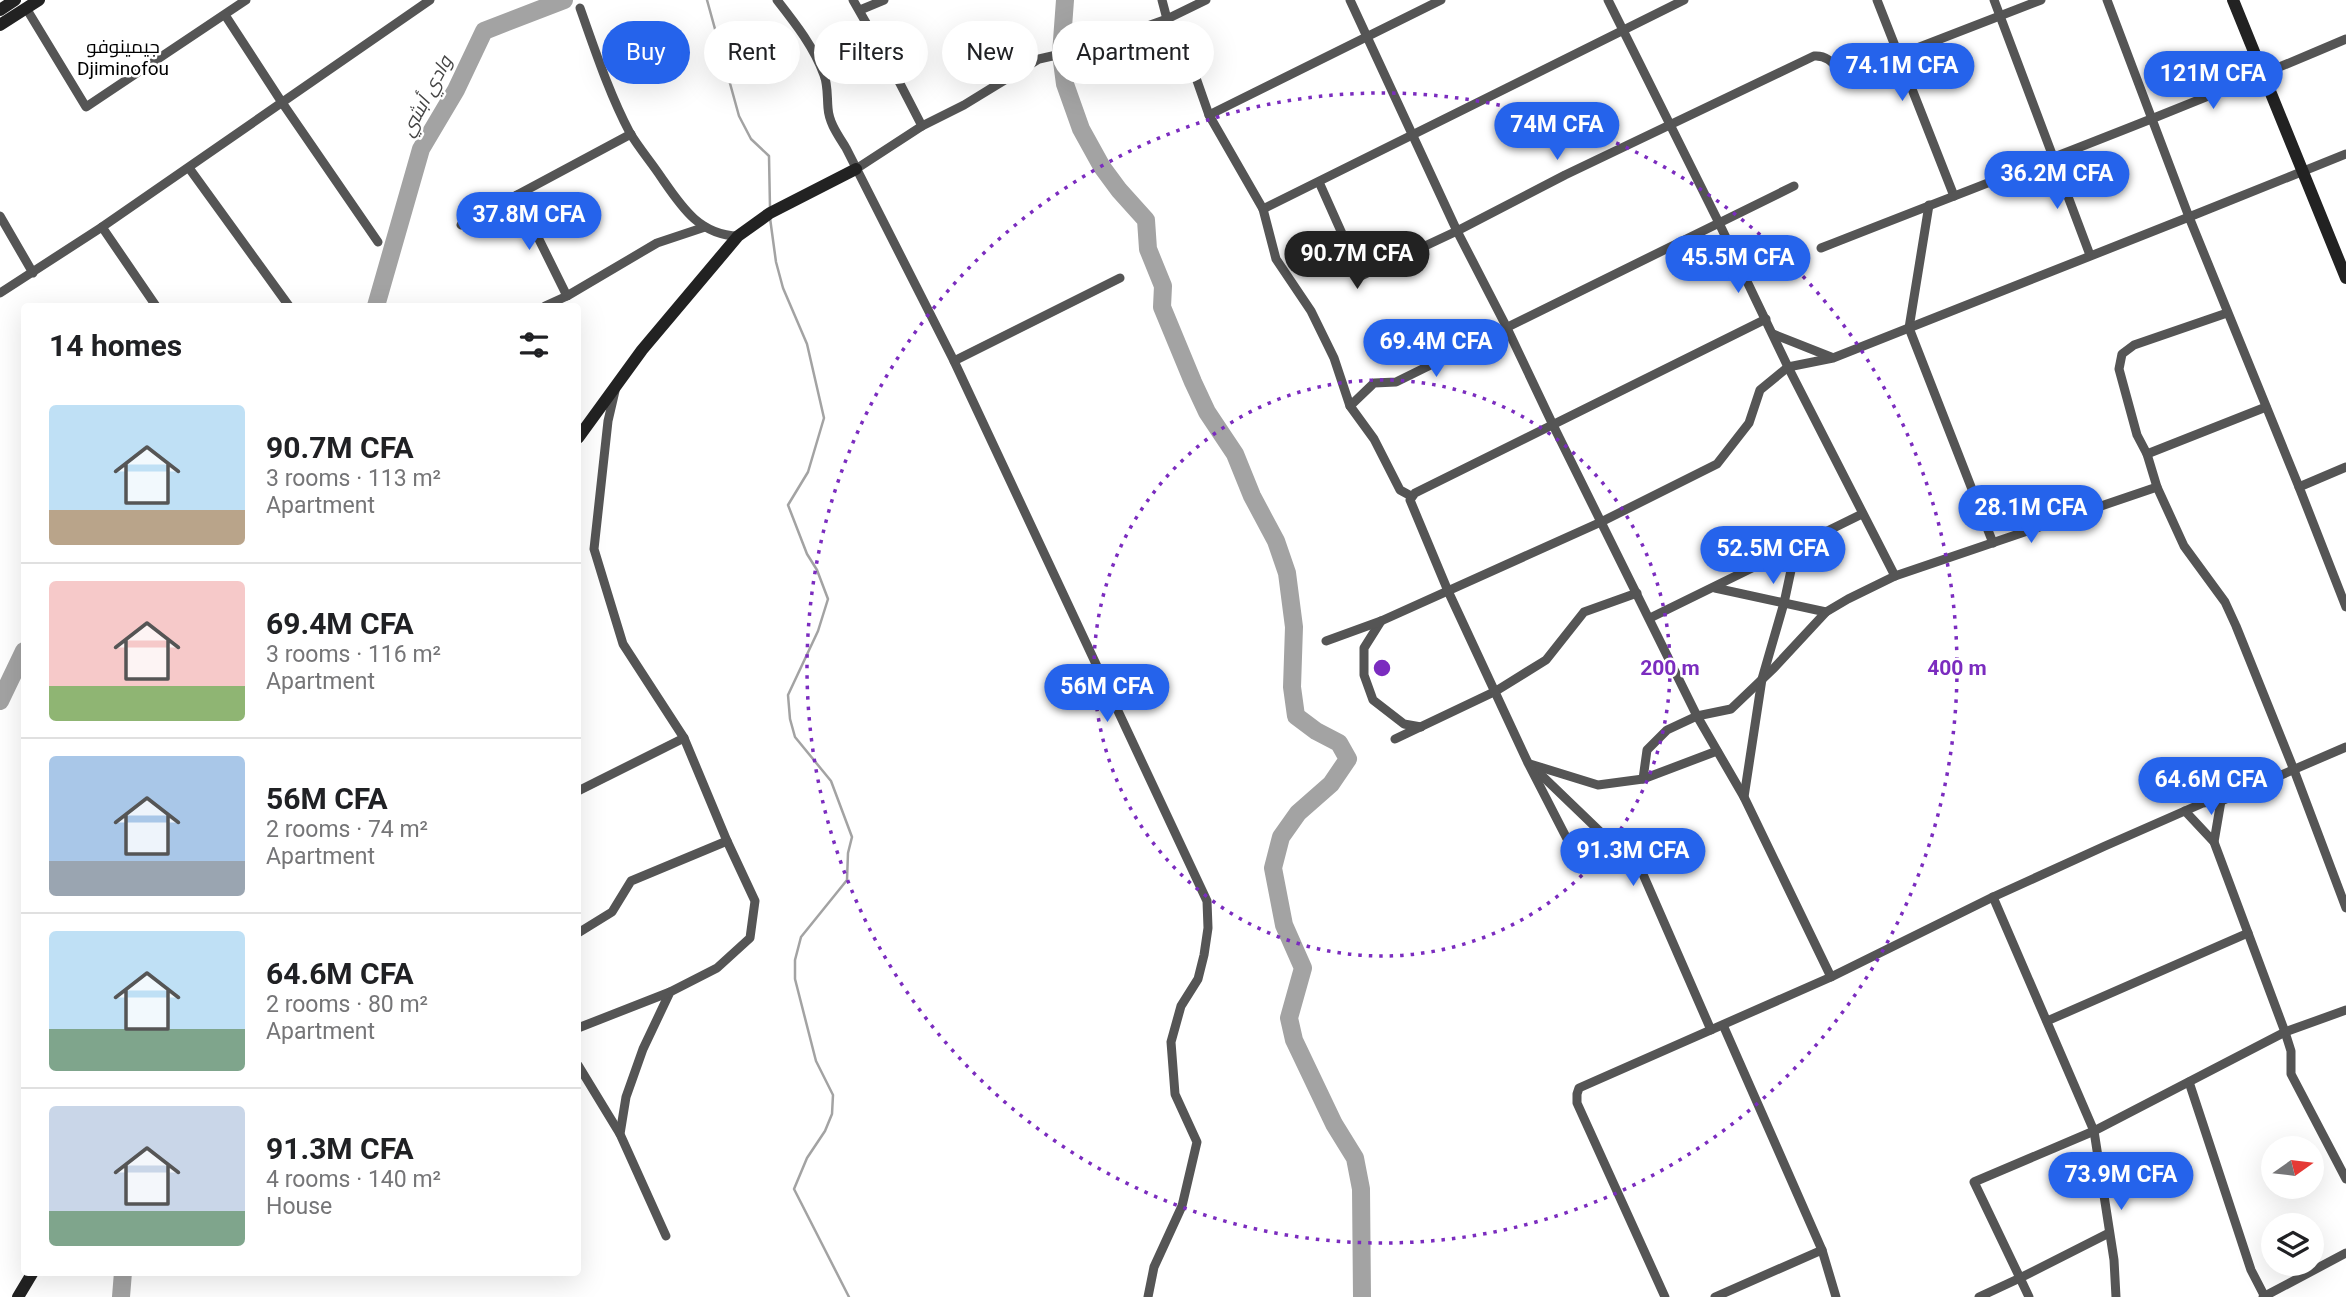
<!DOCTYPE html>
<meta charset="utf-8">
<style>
:root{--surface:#fff;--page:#f2f2f2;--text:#202124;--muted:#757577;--line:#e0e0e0;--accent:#2563eb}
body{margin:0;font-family:Roboto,Cairo,sans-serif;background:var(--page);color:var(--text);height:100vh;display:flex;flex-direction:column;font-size:26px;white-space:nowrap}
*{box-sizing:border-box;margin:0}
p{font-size:23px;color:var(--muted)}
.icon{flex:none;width:38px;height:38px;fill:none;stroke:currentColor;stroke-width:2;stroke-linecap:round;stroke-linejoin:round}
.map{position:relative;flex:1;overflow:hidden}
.drawer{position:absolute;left:21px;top:303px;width:560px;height:973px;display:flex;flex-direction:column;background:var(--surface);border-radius:7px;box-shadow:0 7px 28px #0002}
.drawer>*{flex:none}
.hud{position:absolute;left:602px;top:21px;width:665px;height:63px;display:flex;gap:14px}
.needle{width:46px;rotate:76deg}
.buttons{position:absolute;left:2261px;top:1136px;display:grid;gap:14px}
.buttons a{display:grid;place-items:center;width:63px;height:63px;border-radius:50%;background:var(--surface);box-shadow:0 7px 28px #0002;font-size:35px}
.price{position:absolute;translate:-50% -60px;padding:0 16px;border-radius:24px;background:var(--accent);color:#fff;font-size:23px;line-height:46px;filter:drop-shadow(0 2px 4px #0008)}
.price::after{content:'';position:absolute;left:50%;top:42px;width:21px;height:16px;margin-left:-10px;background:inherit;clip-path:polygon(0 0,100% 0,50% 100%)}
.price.on{background:#222;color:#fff}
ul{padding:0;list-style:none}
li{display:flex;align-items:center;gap:21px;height:175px;padding:0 28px}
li+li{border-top:2px solid var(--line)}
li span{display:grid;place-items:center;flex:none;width:196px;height:140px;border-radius:7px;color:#555}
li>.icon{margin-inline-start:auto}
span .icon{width:84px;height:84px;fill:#fffc;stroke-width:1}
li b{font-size:30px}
h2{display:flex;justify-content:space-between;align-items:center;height:84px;padding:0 28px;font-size:30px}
.pill{padding:0 24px;border-radius:32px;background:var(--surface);box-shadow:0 7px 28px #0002;font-size:24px;line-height:63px}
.pill.on{background:var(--accent);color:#fff}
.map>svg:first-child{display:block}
</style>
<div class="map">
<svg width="2346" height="1297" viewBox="0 0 2346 1297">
<rect width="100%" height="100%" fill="#fff"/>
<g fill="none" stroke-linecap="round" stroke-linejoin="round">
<g stroke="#a3a3a3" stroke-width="2.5">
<path d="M707,0l32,116 12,23 18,17 1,52"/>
<path d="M770,218l6,44 7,26 24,56 17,74 -16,54 -20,33 19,49 10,16 11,29 -10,32 -30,64 2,24 5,18 36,44 21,56 -4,16 -1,27 -46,57 -6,23v19l21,82 17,34 -1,19 -7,17 -18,27 -13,31 55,108"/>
</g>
<g stroke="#a3a3a3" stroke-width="18">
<path d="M1065,0l-4,54 4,30 16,45 21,38 17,23 27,30 2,29 15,37 -1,21 31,75 14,30 28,42 17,42 24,45 11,32 7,54 -2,60 4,29 20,15 23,12 9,16 -17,25 -33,29 -17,24 -8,31 11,57 19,43 -14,50 5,22 40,84 21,34 6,31 1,108"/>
<path d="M376,306l45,-157 35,-59 28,-59 80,-31"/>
<path d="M0,701l24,-50"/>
<path d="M121,1297l2,-25"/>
</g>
<g stroke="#555" stroke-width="9">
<path d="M777,0c18,23 37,47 47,75 4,10 3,22 4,33 1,15 10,27 18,40l108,213 253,540 1,27 -4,27 -6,24 -17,27 -10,36 4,52 22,48 -15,64 -28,61 -6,30"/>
<path d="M853,0l40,70 29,56"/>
<path d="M1162,0l5,19 28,56 14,40 54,94 421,-209"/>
<path d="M1350,0l107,231 49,95 47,99 144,291 47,81 87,180"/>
<path d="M1608,0l111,223 69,144 107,209"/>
<path d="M1877,0l77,196"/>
<path d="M1994,0l96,255"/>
<path d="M2107,0l82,217 157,-63"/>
<path d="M26,8l60,99 160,-107"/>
<path d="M580,8c15,42 29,85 50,125 9,15 21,29 31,44 20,29 38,58 77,59"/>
<path d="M860,10l24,-10"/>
<path d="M225,15l56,86 97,141"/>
<path d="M1209,115l232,-115"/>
<path d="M189,168l100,138"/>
<path d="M856,169l66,-43 42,-21 75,-46 22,-5 18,1 21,-12 67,-24 39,-19"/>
<path d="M1319,182l42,94 96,-45 108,-56 249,-119c12,-1 18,6 26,15l15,1 186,-72"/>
<path d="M517,195l50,101"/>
<path d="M1929,205l-20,123 84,215"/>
<path d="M1263,209l13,50 35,52 23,47 16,48 24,33 26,51 11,6"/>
<path d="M0,216l33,57"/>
<path d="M461,225l170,-91"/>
<path d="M1821,248c175,-69 352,-135 525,-209"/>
<path d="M0,293l102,-66"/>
<path d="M156,306l-54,-79 328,-227"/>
<path d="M545,306l22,-10 90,-53 48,-16"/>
<path d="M2227,313l-93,32 -12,9 -3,15 18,66 10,19 10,33 27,59 41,56 11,24 58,144 52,138"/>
<path d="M1773,334l58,23"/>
<path d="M954,361l166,-83"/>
<path d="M615,391l-7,30 -14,128 29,95 61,94 43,103 28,60 -5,37 -33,30 -47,24 -27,57 -17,48 -6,37 46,102"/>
<path d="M1350,406l24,-23 22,-1 398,-196"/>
<path d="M2147,454l119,-47"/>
<path d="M2346,467l-47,20 47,120"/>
<path d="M1715,588l111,24"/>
<path d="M1650,618l212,-104"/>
<path d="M1381,621l-17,27v27l9,25 31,24 17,3"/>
<path d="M1326,641l55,-20 220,-99 116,-58 32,-41 11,-33 28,-23 45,-9 356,-141 110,270"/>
<path d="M1395,739l101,-48 50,-31 38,-48 53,-19"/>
<path d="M1530,764l68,21 45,-6 74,-28"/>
<path d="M1535,769l107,103 69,158"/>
<path d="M1643,779l4,-29 20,-20 30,-14 34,-7 43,-41 52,-56 22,-13 47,-23 262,-89"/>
<path d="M578,791l106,-53"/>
<path d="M1744,797l18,-118 22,-76 12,-56"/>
<path d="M2185,811l29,31 71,190 6,19v23l55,105"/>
<path d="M2214,842l7,-41"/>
<path d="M1582,868l-54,-105 -80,-172 -38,-91 5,-7 351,-174"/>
<path d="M1993,897l101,234 20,129 2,37"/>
<path d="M578,933l34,-21 19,-31 96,-40"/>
<path d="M2047,1021l201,-88"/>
<path d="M1723,1025l99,225 14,47"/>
<path d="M578,1028l92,-36"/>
<path d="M578,1065l42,69"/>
<path d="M2189,1082l62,188 14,27"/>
<path d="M1665,1297l-88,-194v-9l2,-6 252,-111 162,-80 112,-51 98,-43 18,-2 125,-54"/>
<path d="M1715,1297l107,-47"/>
<path d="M1979,1297l41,-19 -46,-96 120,-51 191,-99 61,-22"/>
<path d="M2029,1297l-9,-19 89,-45"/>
<path d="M2263,1297l83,-44"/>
</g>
<g stroke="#222" stroke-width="12">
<path d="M2233,0l113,278"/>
<path d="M0,10l15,-10"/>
<path d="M0,25l39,-25"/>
<path d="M578,438l64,-88 96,-114 32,-23 86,-44"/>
<path d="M18,1297l15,-25"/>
</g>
</g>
<g fill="none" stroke="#7b2cbf" stroke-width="3.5" stroke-dasharray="3.5 7">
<circle cx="1382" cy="668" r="288"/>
<circle cx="1382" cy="668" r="575"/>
</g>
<g text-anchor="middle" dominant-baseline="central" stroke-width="5" stroke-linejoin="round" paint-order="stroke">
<g font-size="19" fill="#000" stroke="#fff">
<text x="123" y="46">جيمينوفو<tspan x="123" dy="22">Djiminofou</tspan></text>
</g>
<g font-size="19" font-style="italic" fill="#444" stroke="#fff">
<text transform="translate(426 96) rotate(-62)">وادي أبشي</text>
</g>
</g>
<circle cx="1382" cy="668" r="10" fill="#7b2cbf" stroke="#fff" stroke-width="3.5"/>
<g font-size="21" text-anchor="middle" font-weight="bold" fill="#7b2cbf" stroke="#fff" stroke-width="5" stroke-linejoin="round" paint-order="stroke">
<text x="1670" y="675">200 m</text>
<text x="1957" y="675">400 m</text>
</g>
</svg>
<div class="buttons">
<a><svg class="needle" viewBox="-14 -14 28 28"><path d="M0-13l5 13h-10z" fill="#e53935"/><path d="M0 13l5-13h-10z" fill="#757577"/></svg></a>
<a><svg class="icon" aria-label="layers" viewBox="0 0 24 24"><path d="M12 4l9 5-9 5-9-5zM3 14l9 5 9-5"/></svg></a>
</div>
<b class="price" style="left:1902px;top:103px">74.1M CFA</b>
<b class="price" style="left:2213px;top:111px">121M CFA</b>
<b class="price" style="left:1557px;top:162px">74M CFA</b>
<b class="price" style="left:2057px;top:211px">36.2M CFA</b>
<b class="price" style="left:529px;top:252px">37.8M CFA</b>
<b class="price on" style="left:1357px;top:291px">90.7M CFA</b>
<b class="price" style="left:1738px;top:295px">45.5M CFA</b>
<b class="price" style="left:1436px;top:379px">69.4M CFA</b>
<b class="price" style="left:2031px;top:545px">28.1M CFA</b>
<b class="price" style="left:1773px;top:586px">52.5M CFA</b>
<b class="price" style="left:1107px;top:724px">56M CFA</b>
<b class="price" style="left:2211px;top:817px">64.6M CFA</b>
<b class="price" style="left:1633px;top:888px">91.3M CFA</b>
<b class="price" style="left:2121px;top:1212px">73.9M CFA</b>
<div class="hud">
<a class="pill on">Buy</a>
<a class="pill">Rent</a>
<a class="pill">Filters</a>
<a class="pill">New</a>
<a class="pill">Apartment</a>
</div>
<section class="drawer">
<h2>14 homes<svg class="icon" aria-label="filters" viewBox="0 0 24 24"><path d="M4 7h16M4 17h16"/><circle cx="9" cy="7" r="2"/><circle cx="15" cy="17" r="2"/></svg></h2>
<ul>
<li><span style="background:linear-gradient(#bfe0f5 75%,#b9a48a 0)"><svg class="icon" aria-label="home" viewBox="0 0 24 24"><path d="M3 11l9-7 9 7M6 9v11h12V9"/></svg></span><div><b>90.7M CFA</b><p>3 rooms · 113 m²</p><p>Apartment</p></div></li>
<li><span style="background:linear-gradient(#f6c9c9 75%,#8fb573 0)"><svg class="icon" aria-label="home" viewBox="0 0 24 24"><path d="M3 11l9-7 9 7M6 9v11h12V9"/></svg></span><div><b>69.4M CFA</b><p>3 rooms · 116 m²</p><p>Apartment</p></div></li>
<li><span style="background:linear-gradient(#a9c7e8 75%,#9aa5b1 0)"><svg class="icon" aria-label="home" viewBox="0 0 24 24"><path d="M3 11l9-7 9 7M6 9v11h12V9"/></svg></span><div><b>56M CFA</b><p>2 rooms · 74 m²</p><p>Apartment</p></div></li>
<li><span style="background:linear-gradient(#bfe0f5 70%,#7fa58c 0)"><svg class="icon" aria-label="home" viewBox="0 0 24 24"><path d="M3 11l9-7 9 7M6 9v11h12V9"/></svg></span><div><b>64.6M CFA</b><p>2 rooms · 80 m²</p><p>Apartment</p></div></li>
<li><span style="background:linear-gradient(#c9d6e8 75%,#7fa58c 0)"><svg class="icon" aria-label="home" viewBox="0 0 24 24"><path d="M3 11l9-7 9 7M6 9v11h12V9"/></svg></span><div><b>91.3M CFA</b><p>4 rooms · 140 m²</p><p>House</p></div></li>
</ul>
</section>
</div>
